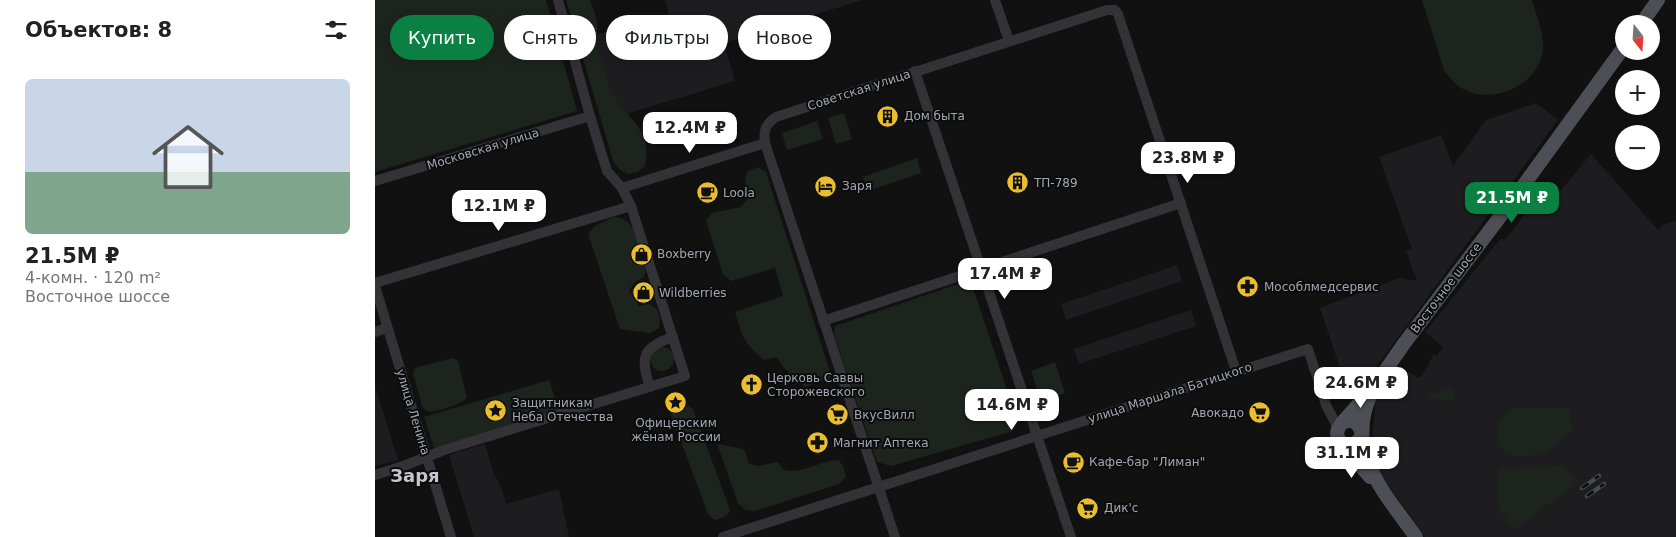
<!DOCTYPE html>
<html lang="ru">
<meta charset="utf-8">
<style>
:root{--surface:#fff;--page:#f6f6f6;--text:#202124;--muted:#757577;--accent:#0b8043}
body{margin:0;font-family:"DejaVu Sans",sans-serif;background:var(--page);color:var(--text);height:100vh;display:flex;flex-direction:column;font-size:19px;white-space:nowrap}
*{box-sizing:border-box;margin:0}
p{font-size:16px;color:var(--muted)}
.icon{flex:none;width:28px;height:28px;fill:none;stroke:currentColor;stroke-width:2;stroke-linecap:round;stroke-linejoin:round}
.map{position:relative;flex:1;overflow:hidden}
.side{display:flex;flex-direction:column;background:var(--surface);width:375px}
.side>*{flex:none}
.banner{position:absolute;left:15px;top:15px;width:475px;height:45px;display:flex;gap:10px}
.needle{width:32px;rotate:163deg}
.tools{position:absolute;left:1240px;top:15px;display:grid;gap:10px}
.tools a{display:grid;place-items:center;width:45px;height:45px;border-radius:50%;background:var(--surface);box-shadow:0 2px 12px #0003;font-size:25px}
.price{position:absolute;translate:-50% -42px;padding:0 11px;border-radius:10px;background:#fff;color:#222;font-size:16px;line-height:32px;filter:drop-shadow(0 1px 2px #0008)}
.price::after{content:'';position:absolute;left:50%;top:30px;width:15px;height:11px;margin-left:-8px;background:inherit;clip-path:polygon(0 0,100% 0,50% 100%)}
.price.selected{background:var(--accent);color:#fff}
ul{padding:0;list-style:none}
li{display:grid;align-content:center;gap:10px;height:265px;padding:0 25px}
li span{display:grid;place-items:center;height:155px;border-radius:8px;color:#555}
li>.icon{margin-inline-start:auto}
span .icon{width:90px;height:90px;fill:#fffc;stroke-width:1}
li b{font-size:21px}
h2{display:flex;justify-content:space-between;align-items:center;height:60px;padding:0 25px;font-size:21px}
.chip{padding:0 18px;border-radius:22px;background:var(--surface);box-shadow:0 2px 12px #0003;font-size:18px;line-height:45px}
.chip.selected{background:var(--accent);color:#fff}
main{display:flex;flex:1;min-height:0}
.map>svg:first-child{display:block}
</style>
<main>
<section class="side">
<h2>Объектов: 8<svg class="icon" aria-label="filters" viewBox="0 0 24 24"><path d="M4 7h16M4 17h16"/><circle cx="9" cy="7" r="2"/><circle cx="15" cy="17" r="2"/></svg></h2>
<ul>
<li><span style="background:linear-gradient(#c9d6e8 60%,#7fa58c 0)"><svg class="icon" aria-label="home" viewBox="0 0 24 24"><path d="M3 11l9-7 9 7M6 9v11h12V9"/></svg></span><div><b>21.5M ₽</b><p>4-комн. · 120 m²</p><p>Восточное шоссе</p></div></li>
</ul>
</section>
<div class="map">
<svg width="1301" height="537" viewBox="0 0 1301 537">
<rect width="100%" height="100%" fill="#111112"/>
<g fill="#1d1d1f">
<path d="M290,0h197l-138,43 11,38 -119,36 -25,-81 78,-22z"/>
<path d="M1161,103l22,17 -207,281 -31,-93 80,-30 17,3 -11,-30 6,-2 -33,-92 62,-22 12,31 33,-46z"/>
<path d="M1216,154l68,77 3,-6 14,-4v316h-251l-43,-61 -11,-22 5,-57 14,-21 18,-5 11,7 11,-14 -1,-2 5,-8 3,2 6,-9 -18,-15 72,-89 5,-5 3,2 32,-41 10,8z"/>
<path d="M802,265l5,16 -116,39 -5,-16z"/>
<path d="M816,310l5,16 -117,38 -5,-15z"/>
<path d="M0,386l23,74 -23,6z"/>
<path d="M110,444l8,28 8,15 5,17 53,-15 10,48h-95l-25,-82z"/>
</g>
<g fill="#1d241e">
<path d="M0,0h171l31,111 -202,61z"/>
<path d="M191,0h24c2,6 5,12 6,18 2,9 1,18 2,27 1,12 8,33 12,44 13,30 44,36 35,77l-8,6 -9,2 -9,-5 -6,-8z"/>
<path d="M1047,0h110c4,15 12,32 11,49 -3,35 -49,57 -80,40 -8,-5 -13,-11 -19,-19z"/>
<path d="M469,113l8,26 -16,5 -8,-26z"/>
<path d="M442,121l6,18 -36,11 -5,-17z"/>
<path d="M542,158l4,15 -54,18 -4,-14z"/>
<path d="M383,167l8,5 66,206 -27,9 -21,-19 -7,-11 -13,3c-21,-18 -21,-22 -29,-48l48,-16 -8,-28 -44,13 -8,-7 -17,-53 6,-8 29,-6 6,-7 -2,-20 3,-9z"/>
<path d="M238,217c18,1 20,12 26,27l-5,8 12,15 -2,10 -9,5 -6,8 10,16 10,-2 8,5 3,9 -1,10 -9,5 -30,-4 -32,-95 7,-8z"/>
<path d="M592,281l5,4 44,132 1,8 -4,6 -122,35 -14,-4 -43,-127 1,-9z"/>
<circle cx="287" cy="359" r="12"/>
<path d="M77,358l6,3 9,37c-6,6 -31,15 -39,13 -3,-1 -4,-2 -6,-5l-9,-33 2,-5z"/>
<path d="M680,362l10,31 -24,8 -10,-30z"/>
<path d="M174,380l10,30 -125,38 -10,-31z"/>
<path d="M1072,388l4,1 4,5v6l-26,-1v-3z"/>
<path d="M310,404l8,5 37,101c-3,7 -8,8 -15,10l-7,-6 -37,-99v-5z"/>
<path d="M1140,408h54l4,23c-11,8 -25,23 -39,24 -18,2 -37,3 -36,-20 0,-5 -1,-11 2,-15 3,-5 10,-9 15,-12z"/>
<path d="M342,444l27,5 5,15 9,2 20,-4 6,8c18,5 36,-10 55,-10l5,8 2,9 -7,7 -84,27 -10,-1 -7,-7z"/>
<path d="M1185,466l6,2 12,15 -64,46c-5,-7 -11,-13 -14,-21 -4,-9 -4,-31 1,-39z"/>
</g>
<g fill="none" stroke-linecap="round" stroke-linejoin="round">
<g stroke="#323237" stroke-width="10">
<path d="M620,0l14,41"/>
<path d="M540,71l156,466"/>
<path d="M0,181l215,-65"/>
<path d="M247,188l143,-45"/>
<path d="M0,283l256,-77"/>
<path d="M0,286l76,251"/>
<path d="M448,321l358,-118"/>
<path d="M0,332l12,-4"/>
<path d="M275,387c-10,-29 -8,-40 23,-50"/>
<path d="M0,475l31,-10 38,-15 241,-74 -54,-170 -9,-18 -15,-17 -17,-55 -32,-116"/>
<path d="M348,537l585,-188 18,56 12,23"/>
<path d="M520,537l-130,-394c-2,-13 1,-19 11,-26l331,-107h8l3,4 118,357"/>
</g>
<g stroke="#4e4f56" stroke-width="14">
<path d="M1266,24l17,-24"/>
<path d="M996,394c-27,58 14,99 45,143"/>
<path d="M967,423c11,-5 17,0 20,11 -8,22 -36,7 -20,-11l34,-39 27,-39 112,-148 109,-150"/>
<path d="M964,440l31,37"/>
</g>
<defs>
<g id="rail">
<path d="M1207,488l17,-12"/>
<path d="M1212,496l17,-12"/>
</g>
</defs>
<use href="#rail" stroke="#494a50" stroke-width="4.5"/>
<use href="#rail" stroke="#0c0c0d" stroke-width="2.5" stroke-dasharray="8" stroke-linecap="butt"/>
</g>
<defs>
<symbol id="building-disc" viewBox="-11 -11 22 22"><circle r="9.5" fill="#ebbe30" stroke="#0c0c0d"/><path d="M-4-6H4V6H1V3H-1V6H-4ZM-2.5-4.3h1.7v1.8h-1.7ZM.8-4.3h1.7v1.8H.8ZM-2.5-1h1.7V.8h-1.7ZM.8-1h1.7V.8H.8Z" fill="#111"/></symbol>
<symbol id="hotel-disc" viewBox="-11 -11 22 22"><circle r="9.5" fill="#ebbe30" stroke="#0c0c0d"/><path d="M-6-4.5h1.5V1H6V5H4.5V3h-9V5H-6ZM-4 0a1.8 1.8 0 1 1 3.6 0ZM.5 0V-2.5h3Q6-2.5 6 0Z" fill="#111"/></symbol>
<symbol id="cafe-disc" viewBox="-11 -11 22 22"><circle r="9.5" fill="#ebbe30" stroke="#0c0c0d"/><path d="M-5.5-4.5H6V0H3Q3 3.5 0 3.5H-2.5Q-5.5 3.5-5.5 0ZM3-3.2v2h1.7v-2ZM-6 4.5H4V6H-6Z" fill="#111"/></symbol>
<symbol id="shop-disc" viewBox="-11 -11 22 22"><circle r="9.5" fill="#ebbe30" stroke="#0c0c0d"/><path d="M-5-2.5h2.3a2.7 3.5 0 0 1 5.4 0H5L5.5 6h-11ZM-1.5-2.5h3a1.5 2.3 0 0 0-3 0Z" fill="#111"/></symbol>
<symbol id="pharmacy-disc" viewBox="-11 -11 22 22"><circle r="9.5" fill="#ebbe30" stroke="#0c0c0d"/><path d="M-2-6h4v4h4v4h-4v4h-4v-4h-4v-4h4Z" fill="#111"/></symbol>
<symbol id="church-disc" viewBox="-11 -11 22 22"><circle r="9.5" fill="#ebbe30" stroke="#0c0c0d"/><path d="M-1.2-6h2.4v3.5h3.3v2.4h-3.3V6h-2.4V-.1h-3.3v-2.4h3.3Z" fill="#111"/></symbol>
<symbol id="sight-disc" viewBox="-11 -11 22 22"><circle r="9.5" fill="#ebbe30" stroke="#0c0c0d"/><path d="M0-6L1.8-2.2L6-1.7L2.9 1.2L3.7 5.4L0 3.3L-3.7 5.4L-2.9 1.2L-6-1.7L-1.8-2.2Z" fill="#111"/></symbol>
<symbol id="supermarket-disc" viewBox="-11 -11 22 22"><circle r="9.5" fill="#ebbe30" stroke="#0c0c0d"/><path d="M-6-5.5h2.5l.6 2H6L4.5 2H-2.5L-4.4-4H-6ZM-1.5 3.2a1.3 1.3 0 1 0 .1 0ZM3 3.2a1.3 1.3 0 1 0 .1 0Z" fill="#111"/></symbol>
</defs>
<g fill-rule="evenodd">
<use href="#building-disc" x="500" y="104" width="25" height="25"/>
<use href="#building-disc" x="630" y="170" width="25" height="25"/>
<use href="#hotel-disc" x="438" y="174" width="25" height="25"/>
<use href="#cafe-disc" x="320" y="180" width="25" height="25"/>
<use href="#shop-disc" x="254" y="242" width="25" height="25"/>
<use href="#pharmacy-disc" x="860" y="274" width="25" height="25"/>
<use href="#shop-disc" x="256" y="280" width="25" height="25"/>
<use href="#church-disc" x="364" y="372" width="25" height="25"/>
<use href="#sight-disc" x="288" y="390" width="25" height="25"/>
<use href="#sight-disc" x="108" y="398" width="25" height="25"/>
<use href="#supermarket-disc" x="872" y="400" width="25" height="25"/>
<use href="#supermarket-disc" x="450" y="402" width="25" height="25"/>
<use href="#pharmacy-disc" x="430" y="430" width="25" height="25"/>
<use href="#cafe-disc" x="686" y="450" width="25" height="25"/>
<use href="#supermarket-disc" x="700" y="496" width="25" height="25"/>
</g>
<g text-anchor="middle" dominant-baseline="central" stroke-width="4" stroke-linejoin="round" paint-order="stroke">
<g font-size="12" fill="#a2a6b2" stroke="#0c0c0d">
<text transform="translate(484 90) rotate(-18)">Советская улица</text>
<text transform="translate(108 149) rotate(-17)">Московская улица</text>
<text transform="translate(1071 288) rotate(-53)">Восточное шоссе</text>
<text transform="translate(795 393) rotate(-18)">улица Маршала Батицкого</text>
<text transform="translate(38 412) rotate(73)">улица Ленина</text>
</g>
<g font-size="12" fill="#a2a6b2" stroke="#0c0c0d" text-anchor="start">
<text x="529" y="116">Дом быта</text>
<text x="659" y="183">ТП-789</text>
<text x="467" y="186">Заря</text>
<text x="348" y="193">Loola</text>
<text x="282" y="254">Boxberry</text>
<text x="889" y="287">Мособлмедсервис</text>
<text x="284" y="293">Wildberries</text>
<text x="392" y="378">Церковь Саввы<tspan x="392" dy="14">Сторожевского</tspan></text>
<text x="137" y="403">Защитникам<tspan x="137" dy="14">Неба Отечества</tspan></text>
<text x="869" y="413" text-anchor="end">Авокадо</text>
<text x="479" y="415">ВкусВилл</text>
<text x="301" y="423" text-anchor="middle">Офицерским<tspan x="301" dy="14">жёнам России</tspan></text>
<text x="458" y="443">Магнит Аптека</text>
<text x="714" y="462">Кафе-бар "Лиман"</text>
<text x="729" y="508">Дик'с</text>
</g>
<g font-size="18" font-weight="bold" fill="#c3c5cf" stroke="#0c0c0d">
<text x="40" y="475">Заря</text>
</g>
</g>
</svg>
<div class="tools">
<a><svg class="needle" viewBox="-14 -14 28 28"><path d="M0-13l5 13h-10z" fill="#e53935"/><path d="M0 13l5-13h-10z" fill="#757577"/></svg></a>
<a>+</a>
<a>−</a>
</div>
<b class="price" style="left:315px;top:154px">12.4M ₽</b>
<b class="price" style="left:813px;top:184px">23.8M ₽</b>
<b class="price selected" style="left:1137px;top:224px">21.5M ₽</b>
<b class="price" style="left:124px;top:232px">12.1M ₽</b>
<b class="price" style="left:630px;top:300px">17.4M ₽</b>
<b class="price" style="left:986px;top:409px">24.6M ₽</b>
<b class="price" style="left:637px;top:431px">14.6M ₽</b>
<b class="price" style="left:977px;top:479px">31.1M ₽</b>
<div class="banner">
<a class="chip selected">Купить</a>
<a class="chip">Снять</a>
<a class="chip">Фильтры</a>
<a class="chip">Новое</a>
</div>
</div>
</main>
